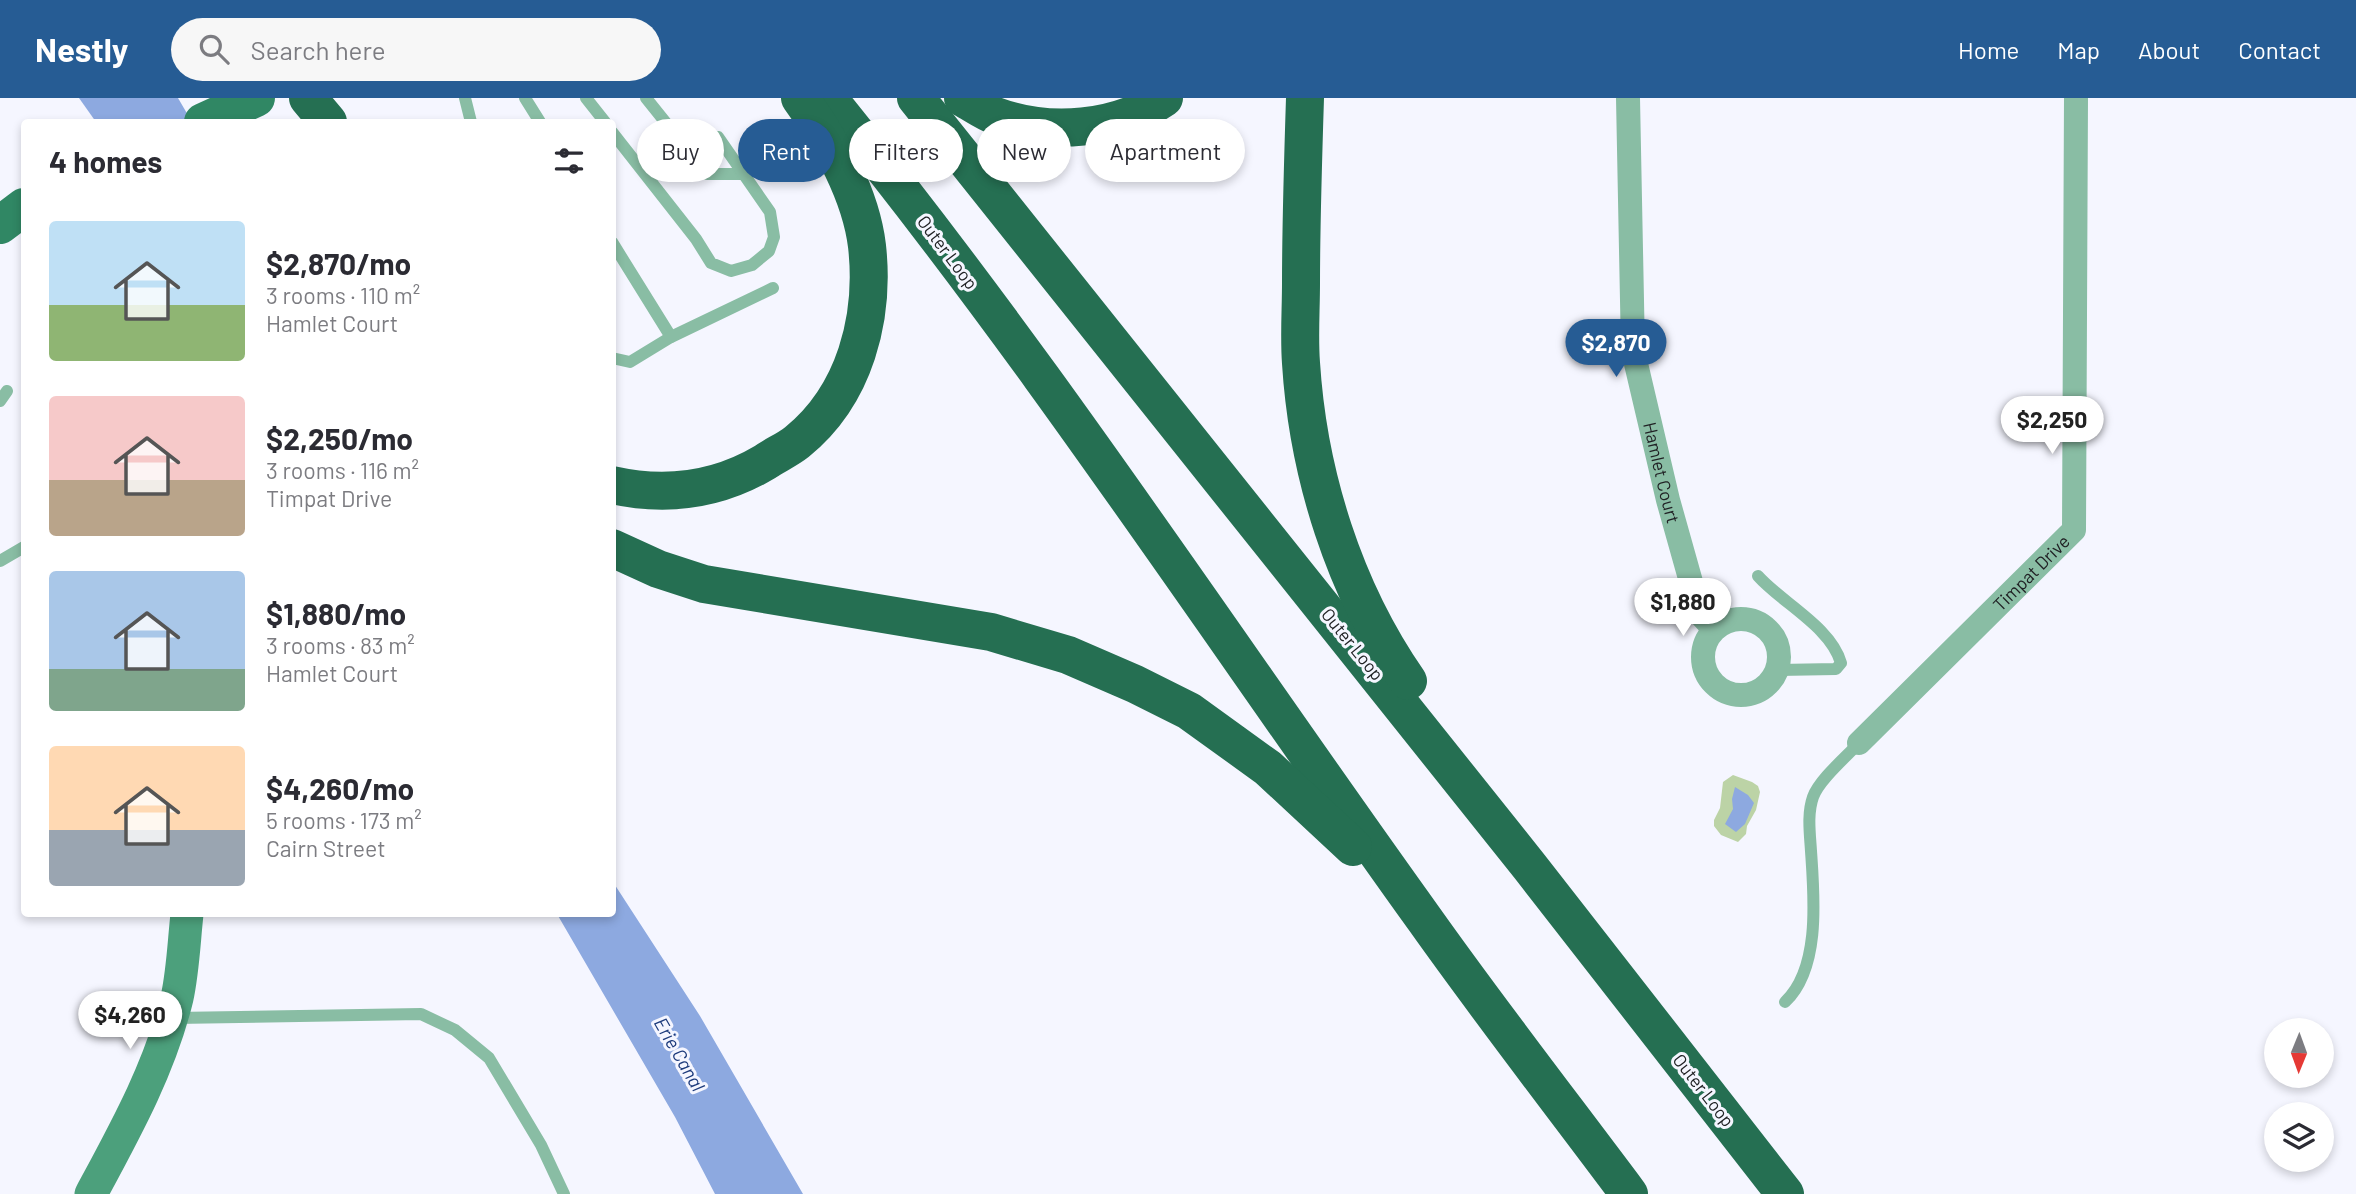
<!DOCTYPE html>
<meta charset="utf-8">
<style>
:root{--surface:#fff;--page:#f7f7f7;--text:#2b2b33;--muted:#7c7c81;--accent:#265c94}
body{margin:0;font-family:Barlow,sans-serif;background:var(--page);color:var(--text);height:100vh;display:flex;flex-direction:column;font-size:26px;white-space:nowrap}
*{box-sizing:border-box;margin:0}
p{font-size:23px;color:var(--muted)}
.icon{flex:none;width:38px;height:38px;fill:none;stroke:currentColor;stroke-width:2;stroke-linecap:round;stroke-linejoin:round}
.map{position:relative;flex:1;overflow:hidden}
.sheet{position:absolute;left:21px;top:21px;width:595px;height:798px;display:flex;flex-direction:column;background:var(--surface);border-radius:7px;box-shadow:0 4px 10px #0003}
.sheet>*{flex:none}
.guide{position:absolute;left:637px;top:21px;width:665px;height:63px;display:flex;gap:14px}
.needle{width:46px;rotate:181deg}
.tools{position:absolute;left:2264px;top:920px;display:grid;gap:14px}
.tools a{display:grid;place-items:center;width:70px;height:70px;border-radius:50%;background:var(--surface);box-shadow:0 4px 10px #0003;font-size:35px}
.price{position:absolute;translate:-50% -60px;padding:0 16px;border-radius:24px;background:#fff;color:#222;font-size:23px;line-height:46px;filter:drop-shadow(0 2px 4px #0008)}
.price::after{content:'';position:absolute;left:50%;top:42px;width:21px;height:16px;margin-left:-10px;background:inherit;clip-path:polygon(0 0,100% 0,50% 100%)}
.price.on{background:var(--accent);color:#fff}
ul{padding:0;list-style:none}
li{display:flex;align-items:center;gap:21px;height:175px;padding:0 28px}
li span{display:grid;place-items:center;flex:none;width:196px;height:140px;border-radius:7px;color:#555}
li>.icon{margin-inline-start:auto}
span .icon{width:84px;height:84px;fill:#fffc;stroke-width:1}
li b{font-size:30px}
h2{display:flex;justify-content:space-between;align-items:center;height:84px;padding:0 28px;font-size:30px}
.chip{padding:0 24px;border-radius:32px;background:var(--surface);box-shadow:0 4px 10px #0003;font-size:24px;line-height:63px}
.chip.on{background:var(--accent);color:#fff}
header{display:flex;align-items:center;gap:42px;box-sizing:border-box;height:98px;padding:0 35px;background:var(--accent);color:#fff}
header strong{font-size:33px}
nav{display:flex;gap:38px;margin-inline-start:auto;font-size:24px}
.search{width:490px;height:63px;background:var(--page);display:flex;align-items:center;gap:18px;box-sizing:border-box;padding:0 24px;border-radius:38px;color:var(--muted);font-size:26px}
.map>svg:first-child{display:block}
</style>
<header>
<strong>Nestly</strong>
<div class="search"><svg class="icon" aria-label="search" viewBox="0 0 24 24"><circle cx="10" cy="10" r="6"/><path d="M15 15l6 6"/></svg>Search here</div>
<nav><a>Home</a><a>Map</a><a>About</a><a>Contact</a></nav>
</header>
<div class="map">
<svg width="2356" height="1096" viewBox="0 0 2356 1096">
<rect width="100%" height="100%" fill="#f5f6ff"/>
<path fill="#bcd3a6" d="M1733,677l19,7 6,4 2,6 -4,18 -9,16 -1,8 -8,8 -17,-7 -7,-9v-6l6,-12 3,-26z"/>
<g fill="#8da9e0">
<path d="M79,0h99l14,24h-96z"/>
<path d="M1735,689l13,8 6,8 -9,21 -9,8 -11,-8 8,-15 -1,-10z"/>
<path d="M613,784l87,134 103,178h-88l-40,-77 -118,-203h55z"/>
</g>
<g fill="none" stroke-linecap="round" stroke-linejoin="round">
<g stroke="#89bda4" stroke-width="12">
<path d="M465,0l6,24"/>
<path d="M525,0l15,24"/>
<path d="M586,0l19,24"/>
<path d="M646,0l61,76h38"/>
<path d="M612,34l84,107 15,24 20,8 21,-6 17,-14 5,-14 -4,-25 -52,-75"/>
<path d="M612,144l59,95"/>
<path d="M612,260l18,4 41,-25 102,-49"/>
<path d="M0,303l7,-10"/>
<path d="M0,463l24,-14"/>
<path d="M1758,478c24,27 73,51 83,87l-5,6 -59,1"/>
<path d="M1785,904c36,-34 29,-106 26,-151 -1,-17 -4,-37 2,-54 6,-17 33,-40 46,-54"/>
<path d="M175,920l246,-4 34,16 34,28 52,87 23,49"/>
</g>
<g stroke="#89bda4" stroke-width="24">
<path id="s1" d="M1628,0l5,253 35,149 32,114 14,15"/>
<circle cx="1741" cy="559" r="38"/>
<path id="s2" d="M1859,645l215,-213 2,-432"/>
</g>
<path stroke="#4ca07c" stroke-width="33" d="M91,1096c34,-63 69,-126 86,-196 6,-27 7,-57 10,-84"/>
<g stroke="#308764" stroke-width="38">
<path d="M203,24l53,-24"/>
<path d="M0,127l24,-18"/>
</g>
<g stroke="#256f52" stroke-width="38">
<path d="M308,0l20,24"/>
<path d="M828,0c214,263 399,547 597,822 66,93 136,183 204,274"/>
<path d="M916,0l614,769 255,327"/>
<path d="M963,0c11,6 22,14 33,18 54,20 121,14 168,-18"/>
<path d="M1305,0c-2,62 -4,124 -4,185 0,27 -2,54 0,80 7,111 43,226 107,318"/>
<path d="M612,387c54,12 106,5 153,-23 10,-7 22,-12 32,-20 58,-47 78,-124 70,-196 -6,-51 -37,-107 -67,-148"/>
<path d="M612,450l46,21 46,15 287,48 77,23 67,29 54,27 79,57 85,79"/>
</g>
</g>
<g text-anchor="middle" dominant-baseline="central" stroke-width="6" stroke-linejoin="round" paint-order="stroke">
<g font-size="18" fill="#212225" stroke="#f5f6ff">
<text transform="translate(948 154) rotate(53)">Outer Loop</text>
<text stroke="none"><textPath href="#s1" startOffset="378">Hamlet Court</textPath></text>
<text stroke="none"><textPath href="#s2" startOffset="242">Timpat Drive</textPath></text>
<text transform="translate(1353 546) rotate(51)">Outer Loop</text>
<text transform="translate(1704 992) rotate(52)">Outer Loop</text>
</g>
<g font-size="19" font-style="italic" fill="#1d3b7c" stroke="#f5f6ff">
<text transform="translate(680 956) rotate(60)">Erie Canal</text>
</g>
</g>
</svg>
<div class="tools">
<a><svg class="needle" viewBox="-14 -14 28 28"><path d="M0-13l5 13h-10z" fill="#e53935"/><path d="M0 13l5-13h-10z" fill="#7c7c81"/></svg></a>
<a><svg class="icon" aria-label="layers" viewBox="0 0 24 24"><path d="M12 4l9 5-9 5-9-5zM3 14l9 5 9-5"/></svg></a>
</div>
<b class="price on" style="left:1616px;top:281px">$2,870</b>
<b class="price" style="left:2052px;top:358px">$2,250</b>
<b class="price" style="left:1683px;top:540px">$1,880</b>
<b class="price" style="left:130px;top:953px">$4,260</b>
<div class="guide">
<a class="chip">Buy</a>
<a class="chip on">Rent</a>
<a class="chip">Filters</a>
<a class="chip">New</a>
<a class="chip">Apartment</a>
</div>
<section class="sheet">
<h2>4 homes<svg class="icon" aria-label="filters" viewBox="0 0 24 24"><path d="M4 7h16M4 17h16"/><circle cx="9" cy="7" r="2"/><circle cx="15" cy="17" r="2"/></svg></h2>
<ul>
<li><span style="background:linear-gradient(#bfe0f5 60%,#8fb573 0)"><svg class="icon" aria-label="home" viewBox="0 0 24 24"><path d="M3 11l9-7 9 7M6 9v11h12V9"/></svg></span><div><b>$2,870/mo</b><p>3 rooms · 110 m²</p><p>Hamlet Court</p></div></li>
<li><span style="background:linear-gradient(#f6c9c9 60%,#b9a48a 0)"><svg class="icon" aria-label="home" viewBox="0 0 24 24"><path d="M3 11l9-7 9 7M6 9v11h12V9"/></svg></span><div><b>$2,250/mo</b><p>3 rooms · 116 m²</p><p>Timpat Drive</p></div></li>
<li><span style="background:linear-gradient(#a9c7e8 70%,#7fa58c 0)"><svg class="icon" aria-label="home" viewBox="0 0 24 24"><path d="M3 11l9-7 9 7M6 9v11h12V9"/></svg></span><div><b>$1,880/mo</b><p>3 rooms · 83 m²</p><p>Hamlet Court</p></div></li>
<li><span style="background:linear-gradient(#ffd9b3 60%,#9aa5b1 0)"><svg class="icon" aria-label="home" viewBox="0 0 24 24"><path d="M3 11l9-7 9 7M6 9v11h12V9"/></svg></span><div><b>$4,260/mo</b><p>5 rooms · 173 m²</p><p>Cairn Street</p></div></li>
</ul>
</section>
</div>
